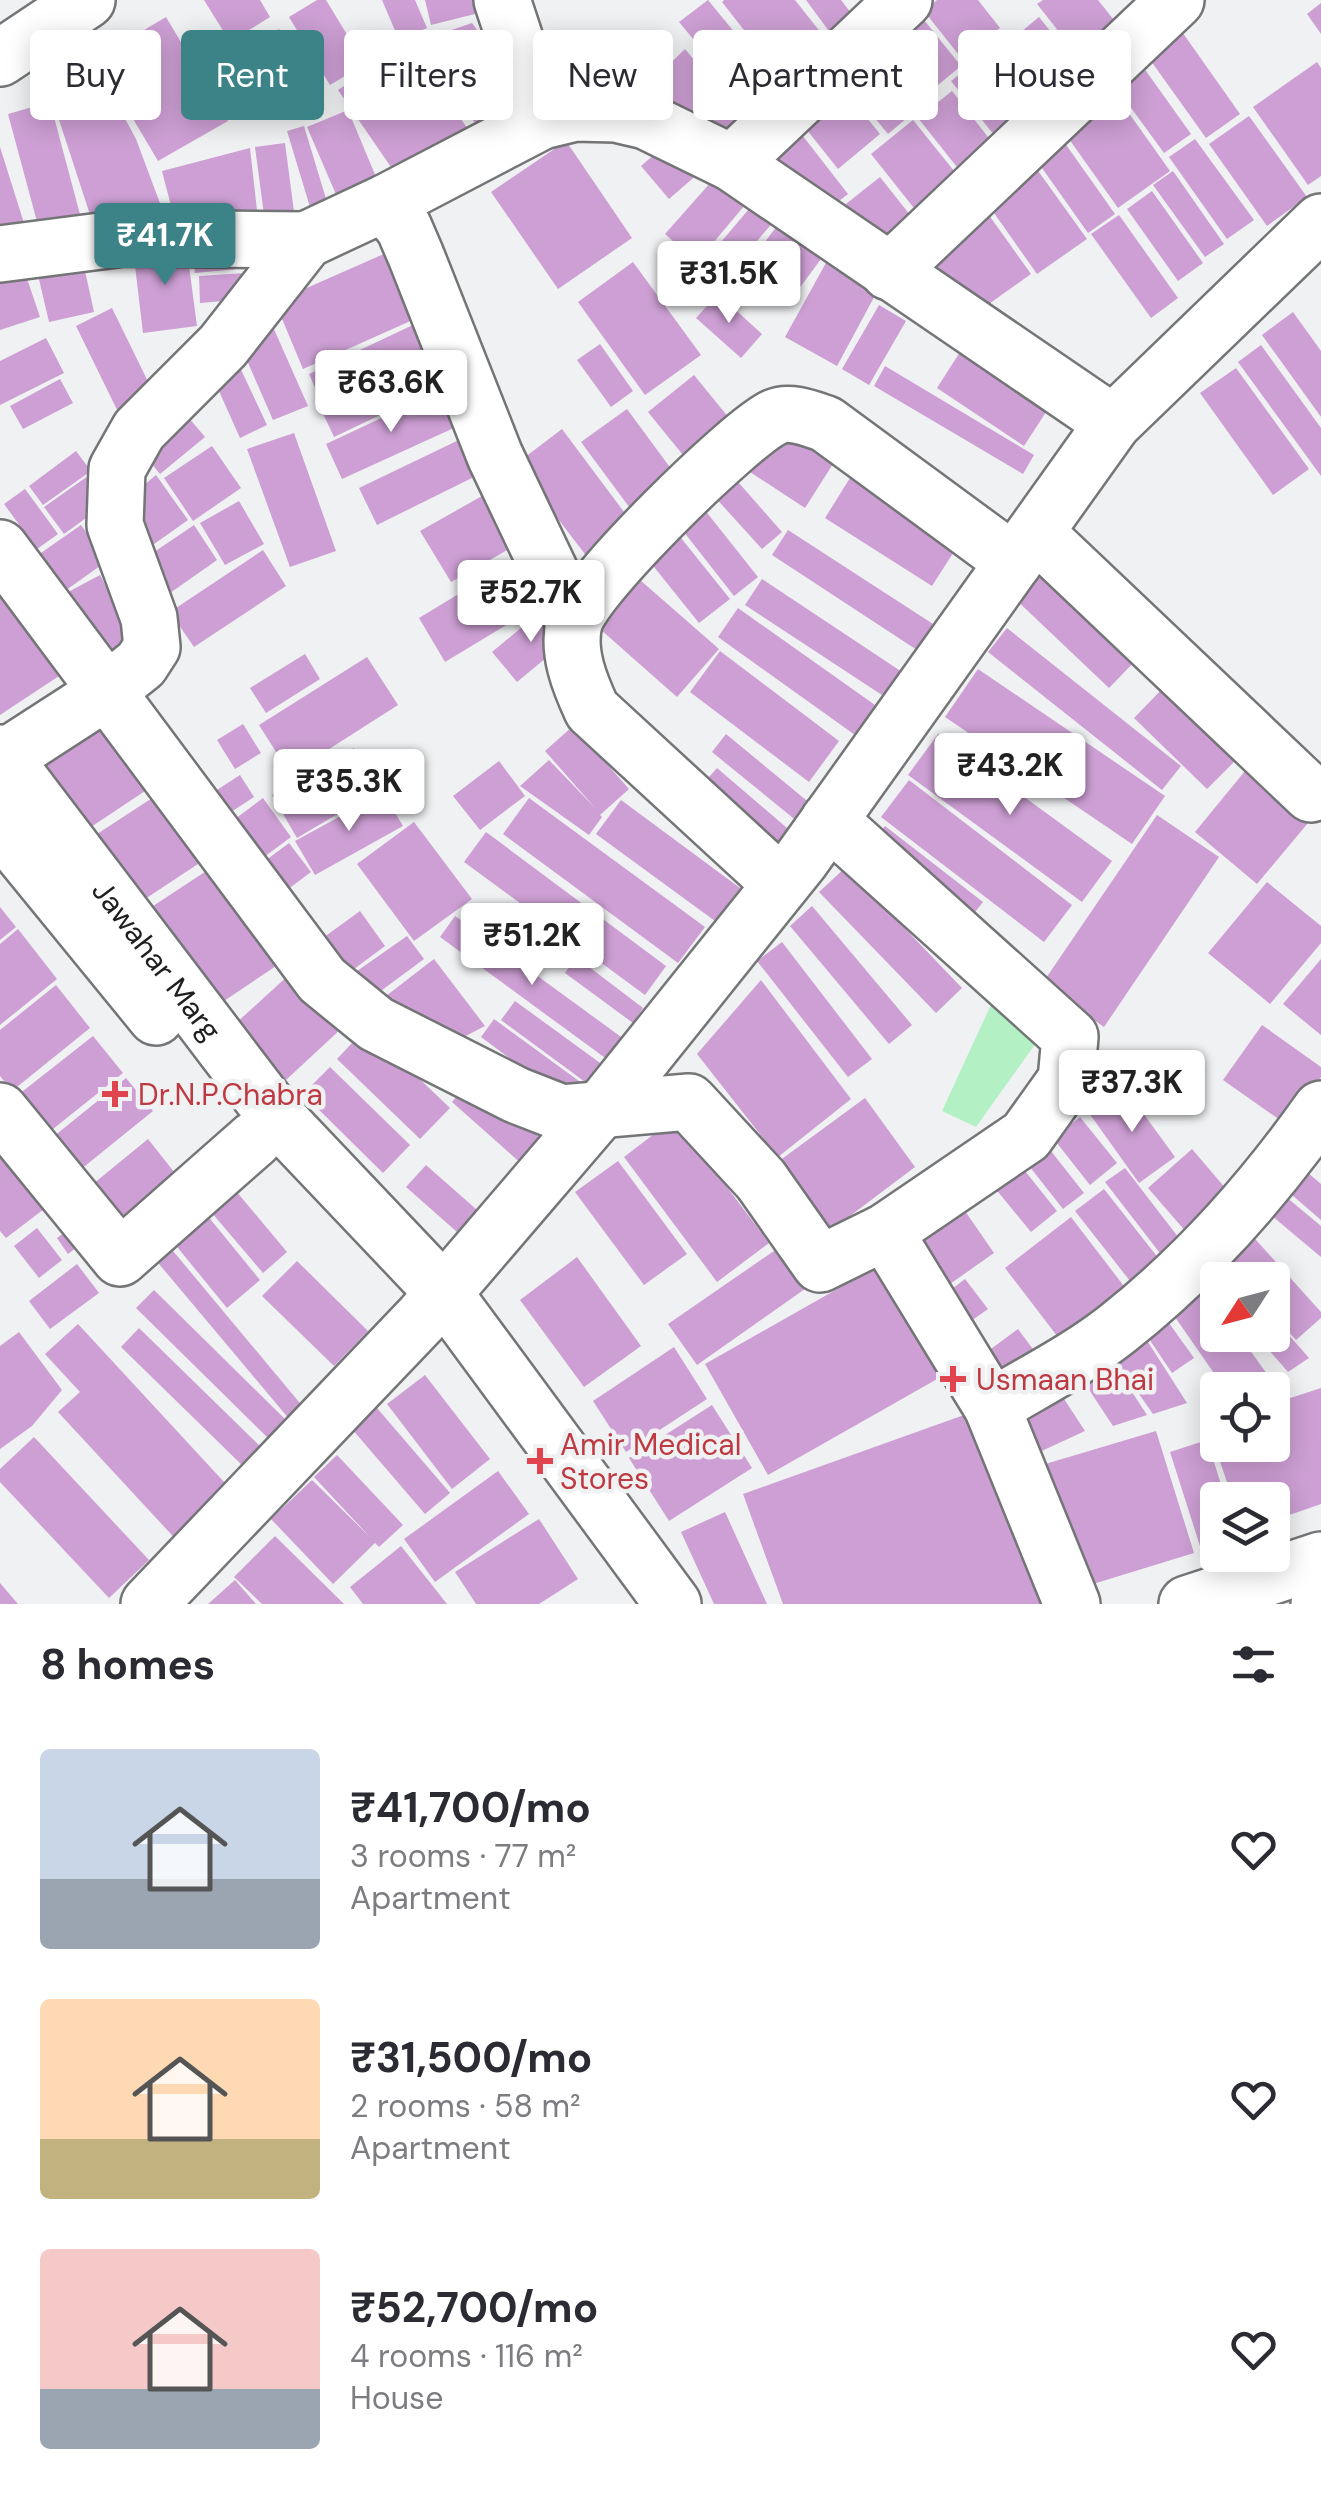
<!DOCTYPE html>
<meta charset="utf-8">
<style>
:root{--surface:#fff;--page:#f2f2f3;--text:#2b2b33;--muted:#7c7c81;--accent:#3b8387}
body{margin:0;font-family:"DM Sans",sans-serif;background:var(--page);color:var(--text);height:100vh;display:flex;flex-direction:column;font-size:38px;white-space:nowrap}
*{box-sizing:border-box;margin:0}
p{font-size:32px;color:var(--muted)}
.icon{flex:none;width:55px;height:55px;fill:none;stroke:currentColor;stroke-width:2;stroke-linecap:round;stroke-linejoin:round}
.map{position:relative;height:1604px;overflow:hidden}
.sheet{display:flex;flex-direction:column;background:var(--surface);flex:1}
.sheet>*{flex:none}
.banner{position:absolute;left:30px;top:30px;width:1262px;height:90px;display:flex;gap:20px}
.needle{width:65px;rotate:234deg}
.buttons{position:absolute;left:1200px;top:1262px;display:grid;gap:20px}
.buttons a{display:grid;place-items:center;width:90px;height:90px;border-radius:10px;background:var(--surface);box-shadow:0 5px 25px #0003;font-size:50px}
.price{position:absolute;translate:-50% -85px;padding:0 22px;border-radius:10px;background:#fff;color:#222;font-size:32px;line-height:65px;filter:drop-shadow(0 2px 5px #0008)}
.price::after{content:'';position:absolute;left:50%;top:60px;width:30px;height:22px;margin-left:-15px;background:inherit;clip-path:polygon(0 0,100% 0,50% 100%)}
.price.active{background:var(--accent);color:#fff}
ul{padding:0;list-style:none}
li{display:flex;align-items:center;gap:30px;height:250px;padding:0 40px}
li span{display:grid;place-items:center;flex:none;width:280px;height:200px;border-radius:10px;color:#555}
li>.icon{margin-inline-start:auto}
span .icon{width:120px;height:120px;fill:#fffc;stroke-width:1}
li b{font-size:42px}
h2{display:flex;justify-content:space-between;align-items:center;height:120px;padding:0 40px;font-size:42px}
.pill{padding:0 35px;border-radius:10px;background:var(--surface);box-shadow:0 5px 25px #0003;font-size:35px;line-height:90px}
.pill.active{background:var(--accent);color:#fff}
.map>svg:first-child{display:block}
</style>
<div class="map">
<svg width="1321" height="1604" viewBox="0 0 1321 1604">
<rect width="100%" height="100%" fill="#f0f1f2"/>
<path fill="#b3f1c5" d="M1006,972l53,39 -83,116 -34,-16z"/>
<g fill="#cd9fd4">
<path d="M204,0h56l10,17 -40,25z"/>
<path d="M317,0h9l39,64 -35,21 -41,-68z"/>
<path d="M382,0h33l12,28 -28,12z"/>
<path d="M425,0h50l4,13 -48,12z"/>
<path d="M708,0l73,89 -27,23 -75,-90z"/>
<path d="M724,0h71l34,43 -46,37 -61,-78z"/>
<path d="M806,0h35l16,21 -23,17z"/>
<path d="M937,0h41l22,28 -38,31 -38,-48z"/>
<path d="M1043,0h55l31,39 -39,32 -53,-67z"/>
<path d="M1321,3v31l-14,-20z"/>
<path d="M920,15l41,51 -40,33 -41,-51z"/>
<path d="M166,17l62,104 -70,40 -61,-103z"/>
<path d="M1039,17l48,60 -42,33 -47,-59z"/>
<path d="M472,23l65,88 -47,33 -73,-102z"/>
<path d="M279,29l38,56 -41,27 -37,-56z"/>
<path d="M1180,29l60,85 -34,24 -60,-84z"/>
<path d="M412,45l67,101 -73,43 -68,-99 39,-27 32,48 -28,-45z"/>
<path d="M685,49l64,78 -15,22 -89,-61z"/>
<path d="M874,51l46,56 -32,27 -46,-56z"/>
<path d="M986,53l48,59 -36,28 -47,-59z"/>
<path d="M90,54l46,85 31,83 -71,11 -50,-153z"/>
<path d="M1317,62l4,6v108l-13,9 -55,-78z"/>
<path d="M1141,64l50,70 -27,19 -51,-70z"/>
<path d="M837,81l43,53 -42,35 -43,-54z"/>
<path d="M1111,88l59,83 -52,37 -59,-83z"/>
<path d="M952,91l50,64 -34,26 -50,-63z"/>
<path d="M50,102l35,131 -42,11 -35,-130z"/>
<path d="M348,110l36,86 -40,17 -37,-86z"/>
<path d="M1249,116l58,81 -40,29 -58,-82z"/>
<path d="M913,120l58,72 -42,35 -58,-73z"/>
<path d="M304,126l26,86 -17,5 -26,-86z"/>
<path d="M799,131l49,63 -28,22 -62,-46z"/>
<path d="M1057,132l58,82 -27,19 -58,-82z"/>
<path d="M672,139l28,33 -31,27 -28,-33z"/>
<path d="M1195,139l59,81 -27,19 -58,-82z"/>
<path d="M566,141l66,97 -74,51 -67,-97z"/>
<path d="M285,143l11,84 -30,3 -11,-83z"/>
<path d="M0,147l29,92 -29,8z"/>
<path d="M250,148l9,80 -82,1 -15,-58z"/>
<path d="M1036,168l51,71 -50,35 -50,-71z"/>
<path d="M1173,171l51,73 -19,13 -52,-72z"/>
<path d="M719,173l31,26 -53,63 -32,-28z"/>
<path d="M880,177l38,48 -35,27 -51,-37z"/>
<path d="M1152,191l51,72 -25,18 -51,-72z"/>
<path d="M754,203l20,18 -60,71 -20,-18z"/>
<path d="M986,211l45,63 -59,42 -44,-63z"/>
<path d="M1119,215l59,83 -27,20 -60,-84z"/>
<path d="M777,226l44,33 -34,46 -45,-33z"/>
<path d="M186,243l11,83 -54,7 -10,-84z"/>
<path d="M245,245l2,23 -52,5 -3,-23z"/>
<path d="M80,248l14,64 -45,10 -15,-64z"/>
<path d="M386,253l29,66 -112,50 -28,-67z"/>
<path d="M20,258l20,59 -40,13v-65z"/>
<path d="M827,261l52,27 -42,78 -52,-29z"/>
<path d="M633,262l68,93 -56,40 -67,-93z"/>
<path d="M245,273l2,26 -47,4 -1,-27z"/>
<path d="M718,294l44,40 -21,24 -45,-40z"/>
<path d="M879,305l27,16 -37,64 -27,-16z"/>
<path d="M112,308l47,96 -36,18 -47,-96z"/>
<path d="M1293,312l28,39v66l-59,-82z"/>
<path d="M415,324l11,25 -106,50 -11,-25z"/>
<path d="M273,327l35,79 -35,14 -34,-78z"/>
<path d="M46,338l18,35 -64,32v-44z"/>
<path d="M600,344l33,47 -22,16 -34,-47z"/>
<path d="M1261,345l60,83v48l-83,-114z"/>
<path d="M960,352l88,57 -24,37 -87,-58z"/>
<path d="M427,356l14,30 -107,51 -14,-30z"/>
<path d="M236,359l31,66 -27,13 -30,-67z"/>
<path d="M885,366l149,89 -11,19 -149,-88z"/>
<path d="M1236,368l73,101 -36,26 -73,-102z"/>
<path d="M694,375l48,59 -46,37 -48,-59z"/>
<path d="M60,379l13,24 -50,26 -13,-23z"/>
<path d="M439,391l17,36 -114,52 -16,-35z"/>
<path d="M627,409l56,76 -45,34 -57,-77z"/>
<path d="M183,411l22,26 -45,37 -21,-26z"/>
<path d="M780,419l58,37 -33,52 -58,-38z"/>
<path d="M562,429l74,99 -45,34 -75,-98z"/>
<path d="M294,433l42,118 -46,16 -43,-118z"/>
<path d="M463,438l17,36 -103,51 -18,-37z"/>
<path d="M212,446l29,42 -48,33 -29,-43z"/>
<path d="M76,451l15,20 -48,34 -14,-19z"/>
<path d="M724,466l58,66 -20,17 -59,-65z"/>
<path d="M855,470l107,69 -30,47 -107,-68z"/>
<path d="M156,475l32,45 -48,34 -9,-58z"/>
<path d="M88,476l20,26 -44,32 -20,-27z"/>
<path d="M25,489l33,45 -21,15 -33,-45z"/>
<path d="M482,496l29,52 -60,34 -31,-51z"/>
<path d="M239,501l25,43 -39,21 -25,-42z"/>
<path d="M704,509l54,68 -24,19 -54,-69z"/>
<path d="M81,525l26,36 -52,37 -27,-36z"/>
<path d="M194,525l23,35 -54,38 -25,-35z"/>
<path d="M673,528l57,71 -31,24 -57,-71z"/>
<path d="M788,530l145,94 -16,26 -145,-95z"/>
<path d="M263,550l23,36 -92,61 -24,-35z"/>
<path d="M1045,563l96,92 -32,33 -96,-91z"/>
<path d="M624,566l95,83 -42,48 -94,-83z"/>
<path d="M100,575l33,65 -37,25 -39,-67z"/>
<path d="M490,575l26,44 -71,43 -26,-44z"/>
<path d="M762,579l140,93 -17,25 -140,-92z"/>
<path d="M0,588l59,88 -59,39z"/>
<path d="M545,608l25,30 -53,44 -25,-30z"/>
<path d="M738,608l137,97 -20,30 -137,-98z"/>
<path d="M1007,628l174,138 -19,24 -174,-138z"/>
<path d="M720,651l119,90 -30,41 -119,-90z"/>
<path d="M305,654l15,25 -54,34 -16,-25z"/>
<path d="M367,657l31,48 -108,69 -31,-49z"/>
<path d="M978,669l187,127 -33,48 -187,-127z"/>
<path d="M1165,686l73,72 -31,31 -73,-71z"/>
<path d="M111,708l49,73 -81,54 -49,-73z"/>
<path d="M243,724l18,29 -26,16 -18,-29z"/>
<path d="M573,726l56,63 -29,26 2,2 -13,18 -69,-49 29,-26 47,49 -51,-58z"/>
<path d="M726,734l86,71 -14,17 -86,-70z"/>
<path d="M938,734l174,127 -30,41 -174,-127z"/>
<path d="M354,748l24,42 -81,48 -25,-43z"/>
<path d="M499,761l26,35 -45,34 -27,-34z"/>
<path d="M717,768l77,66 -14,17 -78,-66z"/>
<path d="M1245,771l63,52 -51,61 -62,-52z"/>
<path d="M240,775l14,22 -40,26 -14,-22z"/>
<path d="M909,780l163,125 -28,37 -163,-125z"/>
<path d="M160,793l44,67 -62,41 -45,-67z"/>
<path d="M383,793l20,33 -88,49 -20,-34z"/>
<path d="M263,798l28,39 -43,32 -29,-38z"/>
<path d="M529,798l176,129 -27,36 -175,-129z"/>
<path d="M621,800l119,88 -25,33 -119,-87z"/>
<path d="M1157,815l62,42 -115,170 -62,-43z"/>
<path d="M414,822l58,77 -58,42 -57,-77z"/>
<path d="M885,826l98,76 -15,19 -97,-76z"/>
<path d="M486,832l180,134 -21,29 -181,-133z"/>
<path d="M289,843l22,29 -36,27 -22,-29z"/>
<path d="M220,862l65,98 -70,47 -65,-99z"/>
<path d="M846,867l116,121 -26,25 -117,-121z"/>
<path d="M1267,882l54,44v17l-51,61 -62,-51z"/>
<path d="M812,906l100,119 -23,19 -99,-118z"/>
<path d="M0,907l16,20 -16,13z"/>
<path d="M360,911l25,35 -43,32 -26,-35z"/>
<path d="M455,916l169,123 -16,21 -168,-123z"/>
<path d="M18,929l39,50 -57,46v-81z"/>
<path d="M407,936l17,23 -58,43 -26,-19z"/>
<path d="M782,942l90,117 -24,18 -91,-116z"/>
<path d="M576,957l67,51 -10,15 -68,-50z"/>
<path d="M434,959l51,67 -25,13 -87,-33z"/>
<path d="M1321,959v76l-38,-31z"/>
<path d="M292,972l51,55 -57,53 -52,-55z"/>
<path d="M761,980l90,119 -73,58 -81,-103z"/>
<path d="M56,985l34,43 -78,63 -12,-15v-46z"/>
<path d="M515,1001l92,67 -15,19 -91,-67z"/>
<path d="M494,1019l89,65 -14,18 -88,-65z"/>
<path d="M1262,1025l59,42v10l-34,48 -64,-45z"/>
<path d="M366,1028l84,80 -30,31 -83,-80z"/>
<path d="M93,1036l30,37 -75,60 -30,-38z"/>
<path d="M330,1067l80,78 -27,28 -80,-79z"/>
<path d="M126,1078l27,33 -73,59 -27,-33z"/>
<path d="M472,1078l71,63 -20,24 -71,-63z"/>
<path d="M1124,1087l51,70 -36,26 -50,-70z"/>
<path d="M865,1098l50,69 -89,67 -51,-70z"/>
<path d="M1080,1117l37,46 -27,22 -37,-47z"/>
<path d="M675,1118l94,125 -52,39 -93,-125z"/>
<path d="M148,1139l34,43 -66,53 -34,-42z"/>
<path d="M0,1146l48,60 -42,32 -6,-7z"/>
<path d="M1047,1146l37,47 -21,16 -37,-47z"/>
<path d="M1192,1149l46,54 -44,38 -46,-53z"/>
<path d="M618,1161l69,93 -43,31 -69,-93z"/>
<path d="M1017,1161l40,50 -26,21 -41,-50z"/>
<path d="M1294,1161l27,23v36l-44,-38z"/>
<path d="M426,1165l59,52 -20,22 -59,-52z"/>
<path d="M1125,1168l67,87 -19,15 -68,-88z"/>
<path d="M231,1185l56,67 -24,21 -57,-67z"/>
<path d="M1273,1186l48,40v31l-62,-52z"/>
<path d="M1104,1189l66,84 -29,22 -66,-84z"/>
<path d="M202,1209l58,71 -33,28 -58,-71z"/>
<path d="M965,1211l29,42 -44,31 -29,-41z"/>
<path d="M1071,1217l62,81 -66,51 -62,-81z"/>
<path d="M83,1219l11,15 -26,20 -11,-16z"/>
<path d="M37,1228l25,32 -23,18 -25,-32z"/>
<path d="M1248,1231l73,81v6l-25,22 -24,-26v-34h-54v10l-10,-12z"/>
<path d="M163,1239l141,169 -14,12 -141,-168z"/>
<path d="M784,1244l28,40 -115,81 -29,-41z"/>
<path d="M577,1257l64,89 -57,41 -64,-87z"/>
<path d="M297,1261l71,70 -34,35 -72,-70z"/>
<path d="M883,1263l63,111 -178,101 -63,-111z"/>
<path d="M77,1264l22,29 -49,36 -21,-28z"/>
<path d="M965,1279l23,30 -31,22 -22,-29z"/>
<path d="M1202,1284l16,21v30h21l28,39 -42,15 -57,-82z"/>
<path d="M154,1290l136,134 -18,18 -136,-134z"/>
<path d="M1164,1316l30,42 -22,15 -29,-43z"/>
<path d="M1272,1316l37,42 -21,14 -32,-37h16z"/>
<path d="M78,1324l159,172 -55,50 -124,-134 22,-20 -35,-38z"/>
<path d="M139,1328l127,124 -18,19 -127,-124z"/>
<path d="M1139,1328l48,75 -34,11 -45,-64z"/>
<path d="M1018,1329l23,31 -33,25 -24,-31z"/>
<path d="M19,1332l43,58 -30,36 -32,23v-103z"/>
<path d="M674,1347l33,52 -81,53 -33,-51z"/>
<path d="M1105,1351l42,64 -34,11 -37,-56z"/>
<path d="M425,1375l65,84 -38,30 -65,-85z"/>
<path d="M1051,1379l34,52 -52,24 -30,-45z"/>
<path d="M1321,1388v116l-49,17v-21h-39l-25,-74 10,-3v22h54v-41z"/>
<path d="M712,1405l40,63 -83,53 -40,-63z"/>
<path d="M377,1408l73,85 -25,21 -73,-85z"/>
<path d="M978,1410l70,194h-265l-40,-110z"/>
<path d="M1156,1431l38,122 -114,35 -38,-123z"/>
<path d="M34,1437l115,123 -40,38 -109,-116v-13z"/>
<path d="M1207,1440l19,60h-8v41l-18,5 -30,-94z"/>
<path d="M337,1455l66,70 -24,22 -4,-4 -42,41 -62,-65 41,-39 58,57 -56,-60z"/>
<path d="M498,1471l31,43 -94,68 -31,-43z"/>
<path d="M725,1512l42,92h-53l-33,-72z"/>
<path d="M539,1519l39,60 -39,25h-63l-21,-32z"/>
<path d="M275,1536l69,68h-82l-28,-27z"/>
<path d="M401,1546l46,58h-84l-13,-17z"/>
<path d="M235,1580l21,24h-48z"/>
<path d="M0,1583l18,21h-18z"/>
</g>
<g fill="none" stroke-linecap="round" stroke-linejoin="round">
<defs>
<g id="minor">
<path d="M502,0l40,121"/>
<path d="M732,163l172,-163"/>
<path d="M385,203l19,25 12,28 79,200 79,166"/>
<path d="M0,254l124,-16 182,2"/>
<path d="M889,272l287,-272"/>
<path d="M1036,533l275,261"/>
<path d="M0,548l322,432 54,44 140,71 46,18 127,-11 72,78 59,84 65,-32 141,-96 40,-56 4,-43 -241,-217"/>
<path d="M4,758l102,-66 35,-28 11,-17 -3,-29 -34,-93 2,-56 22,-39 84,-84 83,-106 79,-37 157,-82 33,-8 41,1 30,7 86,42 381,260"/>
<path d="M781,884l-189,-174c-12,-26 -25,-57 -18,-87 7,-34 167,-191 201,-206 15,-7 36,2 51,7l188,138"/>
<path d="M0,1111l120,147 135,-119"/>
<path d="M885,1232l107,175 80,197"/>
<path d="M992,1407c41,-25 87,-48 125,-78 79,-62 146,-138 204,-220"/>
</g>
<g id="tertiary">
<path d="M0,58l87,-58"/>
<path d="M149,1604l274,-287 180,-210 198,-247 312,-437 208,-201"/>
</g>
<g id="secondary">
<path id="s1" d="M0,753l275,362 168,177 230,312"/>
<path d="M0,826l156,191"/>
<path d="M1187,1604l134,-44"/>
<path d="M1319,1604l2,-1"/>
</g>
</defs>
<use href="#minor" stroke="#747576" stroke-width="60"/>
<use href="#tertiary" stroke="#747576" stroke-width="60"/>
<use href="#secondary" stroke="#747576" stroke-width="60"/>
<use href="#minor" stroke="#fff" stroke-width="55"/>
<use href="#tertiary" stroke="#fff" stroke-width="55"/>
<use href="#secondary" stroke="#fff" stroke-width="55"/>
</g>
<g fill="#e0444e" stroke="#f0f1f2" stroke-width="4">
<path d="M110 1079h10v10h10v10h-10v10h-10v-10h-10v-10h10z"/>
<path d="M948 1364h10v10h10v10h-10v10h-10v-10h-10v-10h10z"/>
<path d="M535 1446h10v10h10v10h-10v10h-10v-10h-10v-10h10z"/>
</g>
<g text-anchor="middle" dominant-baseline="central" stroke-width="9" stroke-linejoin="round" paint-order="stroke">
<g font-size="30" fill="#1f1f20" stroke="#f0f1f2">
<text stroke="none"><textPath href="#s1" startOffset="260">Jawahar Marg</textPath></text>
</g>
<g font-size="30" fill="#be3a42" stroke="#f0f1f2" text-anchor="start">
<text x="138" y="1094">Dr.N.P.Chabra</text>
<text x="976" y="1379">Usmaan Bhai</text>
<text x="560" y="1444">Amir Medical<tspan x="560" dy="34">Stores</tspan></text>
</g>
</g>
</svg>
<div class="buttons">
<a><svg class="needle" viewBox="-14 -14 28 28"><path d="M0-13l5 13h-10z" fill="#e53935"/><path d="M0 13l5-13h-10z" fill="#7c7c81"/></svg></a>
<a><svg class="icon" aria-label="locate" viewBox="0 0 24 24"><circle cx="12" cy="12" r="6"/><path d="M12 2v4M12 18v4M2 12h4M18 12h4"/></svg></a>
<a><svg class="icon" aria-label="layers" viewBox="0 0 24 24"><path d="M12 4l9 5-9 5-9-5zM3 14l9 5 9-5"/></svg></a>
</div>
<b class="price active" style="left:165px;top:288px">₹41.7K</b>
<b class="price" style="left:729px;top:326px">₹31.5K</b>
<b class="price" style="left:391px;top:435px">₹63.6K</b>
<b class="price" style="left:531px;top:645px">₹52.7K</b>
<b class="price" style="left:1010px;top:818px">₹43.2K</b>
<b class="price" style="left:349px;top:834px">₹35.3K</b>
<b class="price" style="left:532px;top:988px">₹51.2K</b>
<b class="price" style="left:1132px;top:1135px">₹37.3K</b>
<div class="banner">
<a class="pill">Buy</a>
<a class="pill active">Rent</a>
<a class="pill">Filters</a>
<a class="pill">New</a>
<a class="pill">Apartment</a>
<a class="pill">House</a>
</div>
</div>
<section class="sheet">
<h2>8 homes<svg class="icon" aria-label="filters" viewBox="0 0 24 24"><path d="M4 7h16M4 17h16"/><circle cx="9" cy="7" r="2"/><circle cx="15" cy="17" r="2"/></svg></h2>
<ul>
<li><span style="background:linear-gradient(#c9d6e8 65%,#9aa5b1 0)"><svg class="icon" aria-label="home" viewBox="0 0 24 24"><path d="M3 11l9-7 9 7M6 9v11h12V9"/></svg></span><div><b>₹41,700/mo</b><p>3 rooms · 77 m²</p><p>Apartment</p></div><svg class="icon" aria-label="heart" viewBox="0 0 24 24"><path d="M12 20l-8-8c-3-5 5-10 8-4 3-6 11-1 8 4z"/></svg></li>
<li><span style="background:linear-gradient(#ffd9b3 70%,#c2b280 0)"><svg class="icon" aria-label="home" viewBox="0 0 24 24"><path d="M3 11l9-7 9 7M6 9v11h12V9"/></svg></span><div><b>₹31,500/mo</b><p>2 rooms · 58 m²</p><p>Apartment</p></div><svg class="icon" aria-label="heart" viewBox="0 0 24 24"><path d="M12 20l-8-8c-3-5 5-10 8-4 3-6 11-1 8 4z"/></svg></li>
<li><span style="background:linear-gradient(#f6c9c9 70%,#9aa5b1 0)"><svg class="icon" aria-label="home" viewBox="0 0 24 24"><path d="M3 11l9-7 9 7M6 9v11h12V9"/></svg></span><div><b>₹52,700/mo</b><p>4 rooms · 116 m²</p><p>House</p></div><svg class="icon" aria-label="heart" viewBox="0 0 24 24"><path d="M12 20l-8-8c-3-5 5-10 8-4 3-6 11-1 8 4z"/></svg></li>
</ul>
</section>
